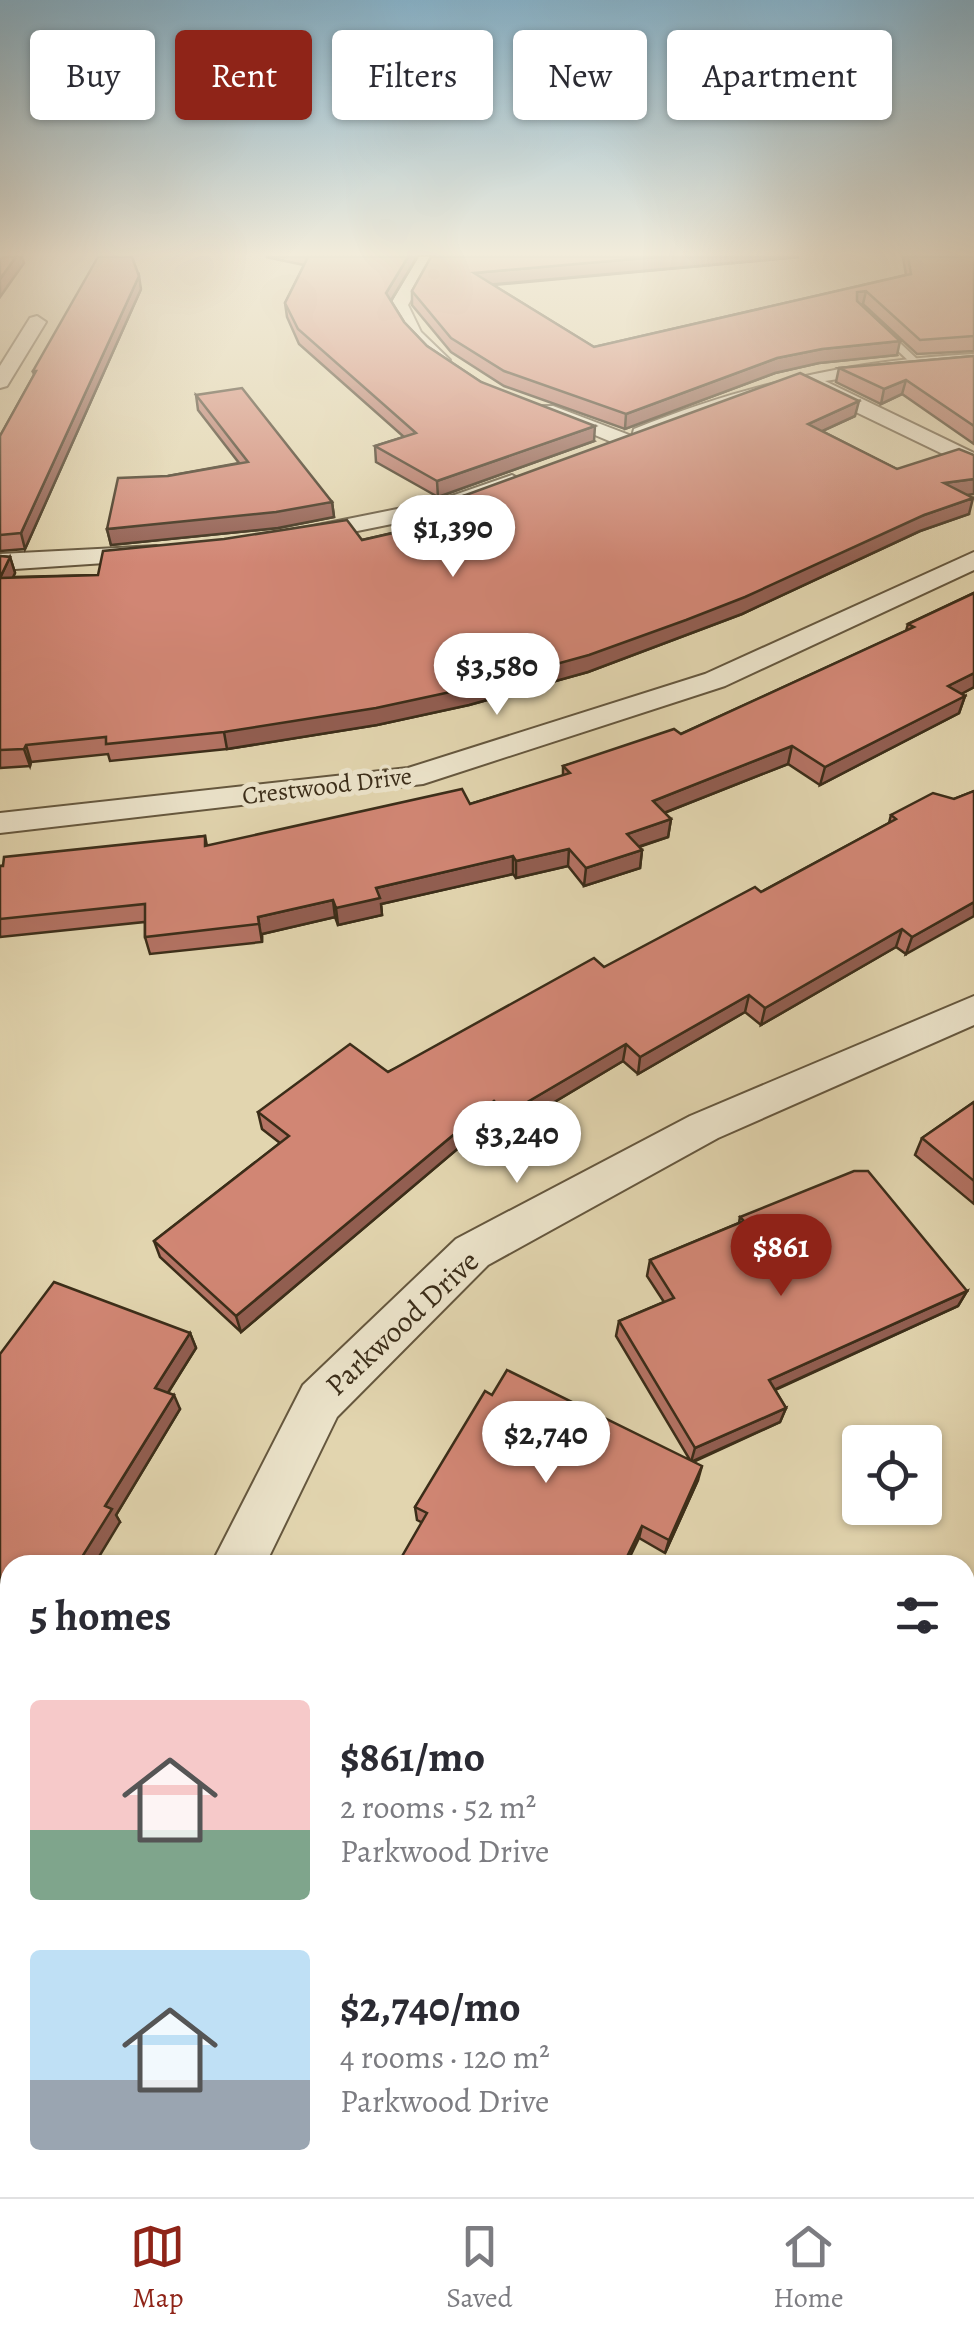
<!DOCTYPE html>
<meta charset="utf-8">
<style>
:root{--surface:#fff;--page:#f2f2f3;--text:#2b2b33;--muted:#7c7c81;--line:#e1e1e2;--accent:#8f2418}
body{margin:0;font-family:Alegreya,serif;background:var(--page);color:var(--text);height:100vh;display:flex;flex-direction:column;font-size:38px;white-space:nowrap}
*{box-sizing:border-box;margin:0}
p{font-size:32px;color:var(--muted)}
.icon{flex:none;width:55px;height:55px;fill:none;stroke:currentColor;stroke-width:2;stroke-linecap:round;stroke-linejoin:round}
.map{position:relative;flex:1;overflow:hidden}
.panel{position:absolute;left:0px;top:1555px;width:975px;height:642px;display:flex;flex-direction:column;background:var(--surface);border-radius:30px 30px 0 0;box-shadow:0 2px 8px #0004}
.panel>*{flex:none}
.hud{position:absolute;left:30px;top:30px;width:915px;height:90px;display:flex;gap:20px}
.buttons{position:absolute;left:842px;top:1425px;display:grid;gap:20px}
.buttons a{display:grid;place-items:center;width:100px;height:100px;border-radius:10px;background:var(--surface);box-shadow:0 2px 8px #0004;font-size:50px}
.price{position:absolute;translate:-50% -85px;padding:0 22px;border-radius:35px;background:#fff;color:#222;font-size:32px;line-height:65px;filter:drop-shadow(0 2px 5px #0008)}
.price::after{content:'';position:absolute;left:50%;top:60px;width:30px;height:22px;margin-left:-15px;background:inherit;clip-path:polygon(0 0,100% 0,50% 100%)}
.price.selected{background:var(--accent);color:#fff}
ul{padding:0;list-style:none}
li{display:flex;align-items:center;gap:30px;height:250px;padding:0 30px}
li span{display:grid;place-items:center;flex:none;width:280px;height:200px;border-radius:10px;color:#555}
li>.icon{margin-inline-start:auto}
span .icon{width:120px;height:120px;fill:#fffc;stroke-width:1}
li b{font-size:42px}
h2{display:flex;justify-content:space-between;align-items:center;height:120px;padding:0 30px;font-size:42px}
.chip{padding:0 35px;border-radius:10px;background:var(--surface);box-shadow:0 2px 8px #0004;font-size:35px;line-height:90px}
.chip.selected{background:var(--accent);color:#fff}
.tabs{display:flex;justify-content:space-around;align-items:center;height:140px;border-top:2px solid var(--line);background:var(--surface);font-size:28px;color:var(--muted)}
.tabs a{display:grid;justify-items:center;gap:5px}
.tabs .selected{color:var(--accent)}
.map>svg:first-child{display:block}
</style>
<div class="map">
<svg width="974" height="2197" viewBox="0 0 974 2197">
<rect width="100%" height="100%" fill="#e2d5af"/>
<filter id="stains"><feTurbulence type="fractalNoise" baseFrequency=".002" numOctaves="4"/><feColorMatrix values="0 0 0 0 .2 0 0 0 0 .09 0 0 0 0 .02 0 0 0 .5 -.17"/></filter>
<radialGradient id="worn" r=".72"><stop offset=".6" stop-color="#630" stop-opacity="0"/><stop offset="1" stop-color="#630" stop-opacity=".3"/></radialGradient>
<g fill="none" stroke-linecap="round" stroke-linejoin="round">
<defs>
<path id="lane" d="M877,327h6l35,33v4h-6l-35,-33z"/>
<g id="street">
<path d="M419,257h16l-27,48 13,27 29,28 -10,6c-25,-9 -42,-37 -50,-61z"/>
<path d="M37,316l9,6 -39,64 -7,2v-22l30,-48z"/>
<path d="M974,354v12l-90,6 -59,9 149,72v16l-172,-83 -69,20 -83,33h-14l-2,7 -8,2 -91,-38 4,-4h14l79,30 2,-7c112,-45 220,-69 340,-75z"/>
<path d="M512,475l12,7 -4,5 -69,25 -153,31 -12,-7 12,-7 139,-28z"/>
<path d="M156,546l9,3 4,5 -4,5 -165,11v-16z"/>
<path d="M974,552v18l-249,116 -302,98 -423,49v-20l408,-45 297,-94z"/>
<path d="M974,996v29l-256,113 -230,127 -151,152 -72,148h-54l92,-180 153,-146 234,-123z"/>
<path d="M965,2054l9,4v72l-9,-4z"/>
<path d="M47,2188h70l-1,9h-70z"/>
</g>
</defs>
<use href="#lane" stroke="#65573e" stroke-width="4"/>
<use href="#street" stroke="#65573e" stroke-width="4"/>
<use href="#lane" fill="#ece4cb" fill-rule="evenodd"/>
<use href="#street" fill="#ece4cb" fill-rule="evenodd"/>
</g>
<g fill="#b47364" stroke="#3b2d19" stroke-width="2.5">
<path d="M266,257h151l-26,44 13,21 23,24 54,36 113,59 -156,56 -62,-35 -1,-16 29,-9 -105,-93 -12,-27 -2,-14 19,-38z"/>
<path d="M431,257h368l-306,28 101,62 312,-72 -3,-18h71v94l-57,3 -54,-50h-2l36,51 -78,8 -44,10 -150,56 -121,-43 -53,-34 -39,-47v-14z"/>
<path d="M141,289l-116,260 -25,2v-115l34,-61 -1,-4z"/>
<path d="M974,356v88l-72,-50 -21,10 -45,-22 3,-14z"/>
<path d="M196,395l136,107 2,15 -56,11 -167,17 -4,-16 61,-53 71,-13 -41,-53z"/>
<path d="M855,416l-33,15 75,38 70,26 2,19 -49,17 -178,83 -154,58 -119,33 -92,20 -150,24 -117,12 -2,-7 -77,8 -1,4 -30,2v-212l10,1 5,16 -2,4 85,-2 264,-35 108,-25 -6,-3 -1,-16z"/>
<path d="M974,593v94l-13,7 4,2 -6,17 -139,72 -32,-21 -124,49 7,6 -3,18 -29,10 3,3 -2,18 -56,18 -16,-20 -52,12 -3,-4 -132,30 1,11 -44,10 -3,-8 -73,17v8l-112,12 -5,-17v-15l-145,15v-71l205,-30 2,10 263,-42 93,-28v-10l118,-32 225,-103 2,-7z"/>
<path d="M974,791l-68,163 -10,-7 -135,78 -16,-13 -107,62 -15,-13 -117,70 -12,-13 -253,214 -81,-75 -6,-16 126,-98 -18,-14 -4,-17 130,-40 373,-180 128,-69 2,-8 63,-16z"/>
<path d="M974,1102v102l-59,-49 7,-17z"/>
<path d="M740,1217l227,74 -9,15 -183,84 11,18 -6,14 -87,40 5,18 -33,73 -26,-15 -218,-16 -4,-2 -2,-13 77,-112 198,65 -74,-124 3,-15 45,-19 -17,-26 3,-16 89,-37z"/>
<path d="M190,1333l6,15 -28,45 12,16 -64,106 4,7 -110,43v34l-10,13v-258z"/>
<path d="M965,1660l9,5v174l-9,-4z"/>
<path d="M974,1874v19l-4,-3z"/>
<path d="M415,2188h44l1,9h-118z"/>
</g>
<g fill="#925e51" stroke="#3b2d19" stroke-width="2.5">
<path d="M16,257h6l2,6 -24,34v-18z"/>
<path d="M408,257h9l-30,50 -1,-14z"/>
<path d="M655,257h144l-325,29v-13z"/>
<path d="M139,276l2,13 -116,260 -4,-16z"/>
<path d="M866,291l-3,13 -9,1 3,-13z"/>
<path d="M900,341l-3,14 -78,8 -44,10 -150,56 1,-15 151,-56 45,-9z"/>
<path d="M906,380l-4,14 -21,10 3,-15z"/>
<path d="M859,401l-4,15 -50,23 3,-15z"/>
<path d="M595,426l-1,15 -156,56 -1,-16z"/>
<path d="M974,479v15l-34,5 4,-16z"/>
<path d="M973,498l-4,16 -49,17 -178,83 -154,58 -119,33 -92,20 -150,24 -3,-17 700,-217z"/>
<path d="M332,502l2,15 -56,11 -167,17 -4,-16z"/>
<path d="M10,557l5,16 -10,21 -5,-16z"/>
<path d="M974,673v14l-31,17 5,-18z"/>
<path d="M965,696l-6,17 -139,72 5,-18z"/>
<path d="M26,745l5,17 -1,4 -6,-17z"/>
<path d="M792,746l-4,18 -137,54 2,-17z"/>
<path d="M671,819l-3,18 -43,14 2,-17z"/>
<path d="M569,849l-1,17 -52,12v-17z"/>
<path d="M642,850l-2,18 -56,18 2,-18z"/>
<path d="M513,856v18l-132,30 1,11 -44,10 -2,-17 40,-20z"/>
<path d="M333,900l2,17 -73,17v8l-4,-25z"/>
<path d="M974,902v14l-68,38 6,-17z"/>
<path d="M902,929l-6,18 -135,78 4,-17z"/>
<path d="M749,995l-4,17 -107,62 2,-17z"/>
<path d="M626,1044l-3,17 -117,70 1,-17z"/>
<path d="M494,1101v17l-253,214 -5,-16z"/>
<path d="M967,1291l-9,15 -195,89 6,-15z"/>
<path d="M190,1333l6,15 -34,54 -7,-14z"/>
<path d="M174,1395l6,14 -64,106 4,7 -26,43h-17l28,-59z"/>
<path d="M786,1408l-6,14 -89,40 4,-14z"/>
<path d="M702,1466l-4,14 -33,73 4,-13z"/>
<path d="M642,1526l-3,12 -13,27h-3z"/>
<path d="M0,1588l9,10 -9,14z"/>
<path d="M0,1740l9,8 -9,22z"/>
</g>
<g fill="#d18674" stroke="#3b2d19" stroke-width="2.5">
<path d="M5,257h11l-16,22v-20z"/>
<path d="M98,257h34l7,19 -118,257 -21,2v-99l36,-65h-3z"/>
<path d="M308,257h100l-22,36 18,29 23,24 54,36 114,44 -158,55 -62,-35 41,-13 -118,-104 -13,-26z"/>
<path d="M431,257h224l-181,16 120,74 317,-73 -3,-17h66v79l-54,4 -54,-49 -9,1v9l43,40 -78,8 -45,9 -151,56 -122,-43 -53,-33 -39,-47z"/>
<path d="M974,356v70l-68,-46 -22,9 -45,-21z"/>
<path d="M800,373l59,28 -51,23 89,45 62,-20 15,6v24l-30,4 29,15 -49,17 -179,82 -59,23 -97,35 -120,33 -93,20 -152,24 -118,12v-7l-80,8 -2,4 -24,1v-194l10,1 -10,21 98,-3 5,-24 121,-12 123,-19 15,20 128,-29 -27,-15z"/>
<path d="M242,388l90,114 -56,10 -169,17 11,-51 50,-2 80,-14 -52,-67z"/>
<path d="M974,593v80l-26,13 17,10 -140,71 -33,-21 -139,55 18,18 -44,15 15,16 -56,18 -17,-19 -53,12 -3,-5 -137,32 4,10 -44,10 -3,-8 -75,17 1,7 -114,13v-33l-145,15v-53h3l1,-9 201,-21v10l257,-57 8,15 100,-31 -7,-7 111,-37 7,5 233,-107 -6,-3z"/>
<path d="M974,791v111l-62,35 -10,-8 -137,79 -16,-13 -109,62 -14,-13 -119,70 -13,-13 -258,215 -82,-75 135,-105 -31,-24 92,-68 38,28 206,-114 10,9 151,-80 6,5 135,-73 -5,-4 42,-22 21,6z"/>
<path d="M974,1102v79l-52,-43z"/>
<path d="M854,1171h14l99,120 -198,89 17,28 -91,40 -76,-127 55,-23 -24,-38 94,-39 -4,-4z"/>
<path d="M54,1282l136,51 -35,55 19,7 -69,111 7,3 -35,56h-67v27l-10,-5v-233z"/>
<path d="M507,1370l195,96 -33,74 -27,-14 -19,39h-226l30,-52 -12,-6 70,-116 7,4z"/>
<path d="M965,1660l9,5v161l-9,-4z"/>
<path d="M428,2188h30l1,9h-104z"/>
</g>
<linearGradient id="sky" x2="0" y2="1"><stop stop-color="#87b6d0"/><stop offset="0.45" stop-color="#f2ecdb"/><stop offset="1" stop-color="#f2ecdb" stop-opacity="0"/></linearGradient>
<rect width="974" height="565" fill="url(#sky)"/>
<g text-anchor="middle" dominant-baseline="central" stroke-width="10" stroke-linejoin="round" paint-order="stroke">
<g font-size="25" fill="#3b2d19" stroke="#ece4cb">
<text transform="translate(327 786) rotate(-7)">Crestwood Drive</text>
</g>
<g font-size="30" fill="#3b2d19" stroke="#ece4cb">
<text transform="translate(402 1323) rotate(-43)">Parkwood Drive</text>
</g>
</g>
<rect width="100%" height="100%" filter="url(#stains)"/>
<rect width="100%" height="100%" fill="url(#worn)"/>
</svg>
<div class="buttons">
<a><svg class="icon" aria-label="locate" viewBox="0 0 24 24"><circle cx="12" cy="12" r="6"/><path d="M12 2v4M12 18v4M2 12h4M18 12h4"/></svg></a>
</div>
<b class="price" style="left:453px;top:580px">$1,390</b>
<b class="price" style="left:497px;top:718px">$3,580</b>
<b class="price" style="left:517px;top:1186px">$3,240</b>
<b class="price selected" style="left:781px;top:1299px">$861</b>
<b class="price" style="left:546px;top:1486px">$2,740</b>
<div class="hud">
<a class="chip">Buy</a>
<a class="chip selected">Rent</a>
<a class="chip">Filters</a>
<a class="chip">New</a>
<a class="chip">Apartment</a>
</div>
<section class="panel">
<h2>5 homes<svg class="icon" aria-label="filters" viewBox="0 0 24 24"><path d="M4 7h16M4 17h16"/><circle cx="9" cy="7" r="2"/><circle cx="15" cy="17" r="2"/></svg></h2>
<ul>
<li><span style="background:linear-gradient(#f6c9c9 65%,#7fa58c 0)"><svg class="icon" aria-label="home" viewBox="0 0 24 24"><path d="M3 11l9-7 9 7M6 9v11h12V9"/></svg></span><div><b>$861/mo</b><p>2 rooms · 52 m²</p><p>Parkwood Drive</p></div></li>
<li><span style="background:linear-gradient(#bfe0f5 65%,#9aa5b1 0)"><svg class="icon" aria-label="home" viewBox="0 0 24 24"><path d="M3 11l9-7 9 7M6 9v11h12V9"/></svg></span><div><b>$2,740/mo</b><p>4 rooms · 120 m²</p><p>Parkwood Drive</p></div></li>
</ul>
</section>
</div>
<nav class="tabs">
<a class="selected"><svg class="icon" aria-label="map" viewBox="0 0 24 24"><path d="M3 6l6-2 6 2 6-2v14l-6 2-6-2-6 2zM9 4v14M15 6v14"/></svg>Map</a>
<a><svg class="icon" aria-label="saved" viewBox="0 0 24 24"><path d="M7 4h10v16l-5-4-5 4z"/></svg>Saved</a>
<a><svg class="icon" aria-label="home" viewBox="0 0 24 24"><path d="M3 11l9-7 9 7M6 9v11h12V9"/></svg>Home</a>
</nav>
